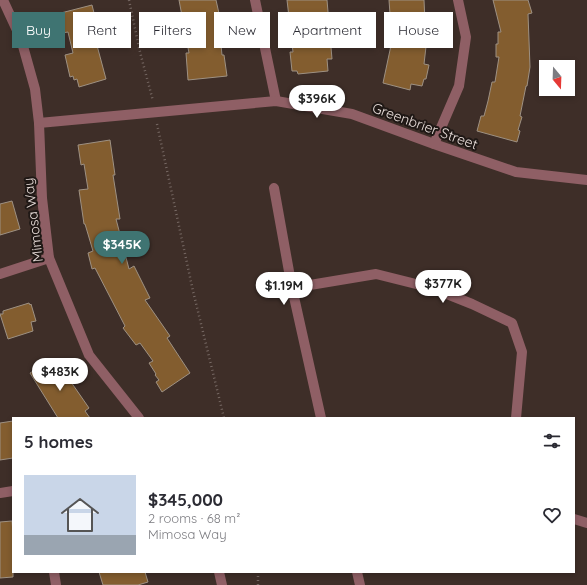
<!DOCTYPE html>
<meta charset="utf-8">
<style>
:root{--surface:#fff;--page:#f2f2f3;--text:#2b2b33;--muted:#7c7c81;--line:#e1e1e2;--accent:#3f7472}
body{margin:0;font-family:Quicksand,sans-serif;background:var(--page);color:var(--text);height:100vh;display:flex;flex-direction:column;font-size:15px;white-space:nowrap}
*{box-sizing:border-box;margin:0}
p{font-size:13px;color:var(--muted)}
.icon{flex:none;width:22px;height:22px;fill:none;stroke:currentColor;stroke-width:2;stroke-linecap:round;stroke-linejoin:round}
.map{position:relative;flex:1;overflow:hidden}
.side{position:absolute;left:12px;top:417px;width:563px;height:156px;display:flex;flex-direction:column;background:var(--surface);border-radius:0px;box-shadow:0 2px 6px #0003}
.side>*{flex:none}
.top-card{position:absolute;left:12px;top:12px;width:563px;height:36px;display:flex;gap:8px}
.needle{width:26px;rotate:161deg}
.tools{position:absolute;left:539px;top:60px;display:grid;gap:8px}
.tools a{display:grid;place-items:center;width:36px;height:36px;border-radius:0px;background:var(--surface);box-shadow:0 2px 6px #0003;font-size:20px}
.price{position:absolute;translate:-50% -34px;padding:0 9px;border-radius:14px;background:#fff;color:#222;font-size:13px;line-height:26px;filter:drop-shadow(0 1px 2px #0008)}
.price::after{content:'';position:absolute;left:50%;top:24px;width:12px;height:9px;margin-left:-6px;background:inherit;clip-path:polygon(0 0,100% 0,50% 100%)}
.price.current{background:var(--accent);color:#fff}
ul{padding:0;list-style:none}
li{display:flex;align-items:center;gap:12px;height:100px;padding:0 12px}
li+li{border-top:1px solid var(--line)}
li span{display:grid;place-items:center;flex:none;width:112px;height:80px;border-radius:0px;color:#555}
li>.icon{margin-inline-start:auto}
span .icon{width:48px;height:48px;fill:#fffc;stroke-width:1}
li b{font-size:17px}
h2{display:flex;justify-content:space-between;align-items:center;height:48px;padding:0 12px;font-size:17px}
.tag{padding:0 14px;border-radius:0px;background:var(--surface);box-shadow:0 2px 6px #0003;font-size:14px;line-height:36px}
.tag.current{background:var(--accent);color:#fff}
.map>svg:first-child{display:block}
</style>
<div class="map">
<svg width="587" height="585" viewBox="0 0 587 585">
<rect width="100%" height="100%" fill="#3e2e28"/>
<g fill="#835d2f" stroke="#9e9183">
<path d="M179,0h37l6,27h-2l1,7 -1,1 2,20h2l3,21 -39,4 -2,-27h3z"/>
<path d="M287,0h40l5,59h-5l1,12 -30,3 -1,-3h-5l-2,-19h3z"/>
<path d="M389,0h35l1,22 6,1 -2,15h-2l-3,26 5,1 -3,14h-2l-2,7 -11,-2 -1,6 -27,-7 10,-47h-2l1,-2h-4l2,-20z"/>
<path d="M493,0h35l4,13 -4,1 2,53 -3,19h-1l-6,30 2,1 -4,13 2,1 -3,11 -40,-11 4,-15h3l4,-15 4,-19h3l4,-25h-3v-13h2v-12h3z"/>
<path d="M92,5l8,32 -5,1 11,41 -27,8 -2,-8 -3,1 -1,-4 -3,1 -5,-22 8,-2 -5,-21 -6,1 -5,-19z"/>
<path d="M110,140l5,35h-2l7,44h-4l13,50 5,-3 16,32 -5,2 25,36 -3,2 23,35 -28,19 -6,-10 3,-2 -4,-5 1,-1 -7,-11 4,-2 -13,-18 -4,2 -13,-17 2,-2 -30,-58 -3,1 -4,-16 5,-2 -8,-27h-1l-5,-34 9,-1 -4,-25 -3,1 -3,-20z"/>
<path d="M12,201l8,28 -20,6v-31z"/>
<path d="M29,303l1,2 1,-1 5,17 -5,1 2,9 -25,8 -8,-25h3v-3z"/>
<path d="M53,359l7,11 2,-1 27,39 -4,3 5,7h-32l-28,-45z"/>
<path d="M13,421v37l-13,2v-37z"/>
<path d="M12,521l1,12v44l-13,1v-56z"/>
<path d="M99,572h46l3,10 -10,3h-35z"/>
</g>
<g fill="none" stroke-linecap="round" stroke-linejoin="round">
<g stroke="#766863" stroke-width="2.5" stroke-dasharray="1 3" stroke-linecap="butt">
<path d="M129,0l11,52 13,49"/>
<path d="M157,124l36,167 31,127"/>
<path d="M258,572v13"/>
</g>
<g stroke="#8f5f65" stroke-width="10">
<path d="M3,0l18,39 14,50 4,34 3,75 7,60 40,97 50,63"/>
<path d="M255,0l21,101"/>
<path d="M39,123l237,-22 76,13 82,30 82,28 71,8"/>
<path d="M434,144l25,-58 7,-49 -8,-37"/>
<path d="M274,188l18,100 29,130"/>
<path d="M0,274l49,-16"/>
<path d="M292,288l84,-14 56,14 40,16 40,19 10,29 -6,66"/>
<path d="M0,493l13,-2"/>
<path d="M574,519l13,4"/>
<path d="M54,572l2,13"/>
<path d="M219,572l3,13"/>
<path d="M357,572l3,13"/>
</g>
</g>
<g text-anchor="middle" dominant-baseline="central" stroke-width="4" stroke-linejoin="round" paint-order="stroke">
<g font-size="14" fill="#eadfdb" stroke="#1f1815">
<text transform="translate(425 126) rotate(20)">Greenbrier Street</text>
<text transform="translate(33 220) rotate(-97)">Mimosa Way</text>
</g>
</g>
</svg>
<div class="tools">
<a><svg class="needle" viewBox="-14 -14 28 28"><path d="M0-13l5 13h-10z" fill="#e53935"/><path d="M0 13l5-13h-10z" fill="#7c7c81"/></svg></a>
</div>
<b class="price" style="left:317px;top:119px">$396K</b>
<b class="price current" style="left:122px;top:265px">$345K</b>
<b class="price" style="left:443px;top:304px">$377K</b>
<b class="price" style="left:284px;top:306px">$1.19M</b>
<b class="price" style="left:60px;top:392px">$483K</b>
<div class="top-card">
<a class="tag current">Buy</a>
<a class="tag">Rent</a>
<a class="tag">Filters</a>
<a class="tag">New</a>
<a class="tag">Apartment</a>
<a class="tag">House</a>
</div>
<section class="side">
<h2>5 homes<svg class="icon" aria-label="filters" viewBox="0 0 24 24"><path d="M4 7h16M4 17h16"/><circle cx="9" cy="7" r="2"/><circle cx="15" cy="17" r="2"/></svg></h2>
<ul>
<li><span style="background:linear-gradient(#c9d6e8 75%,#9aa5b1 0)"><svg class="icon" aria-label="home" viewBox="0 0 24 24"><path d="M3 11l9-7 9 7M6 9v11h12V9"/></svg></span><div><b>$345,000</b><p>2 rooms · 68 m²</p><p>Mimosa Way</p></div><svg class="icon" aria-label="heart" viewBox="0 0 24 24"><path d="M12 20l-8-8c-3-5 5-10 8-4 3-6 11-1 8 4z"/></svg></li>
</ul>
</section>
</div>
